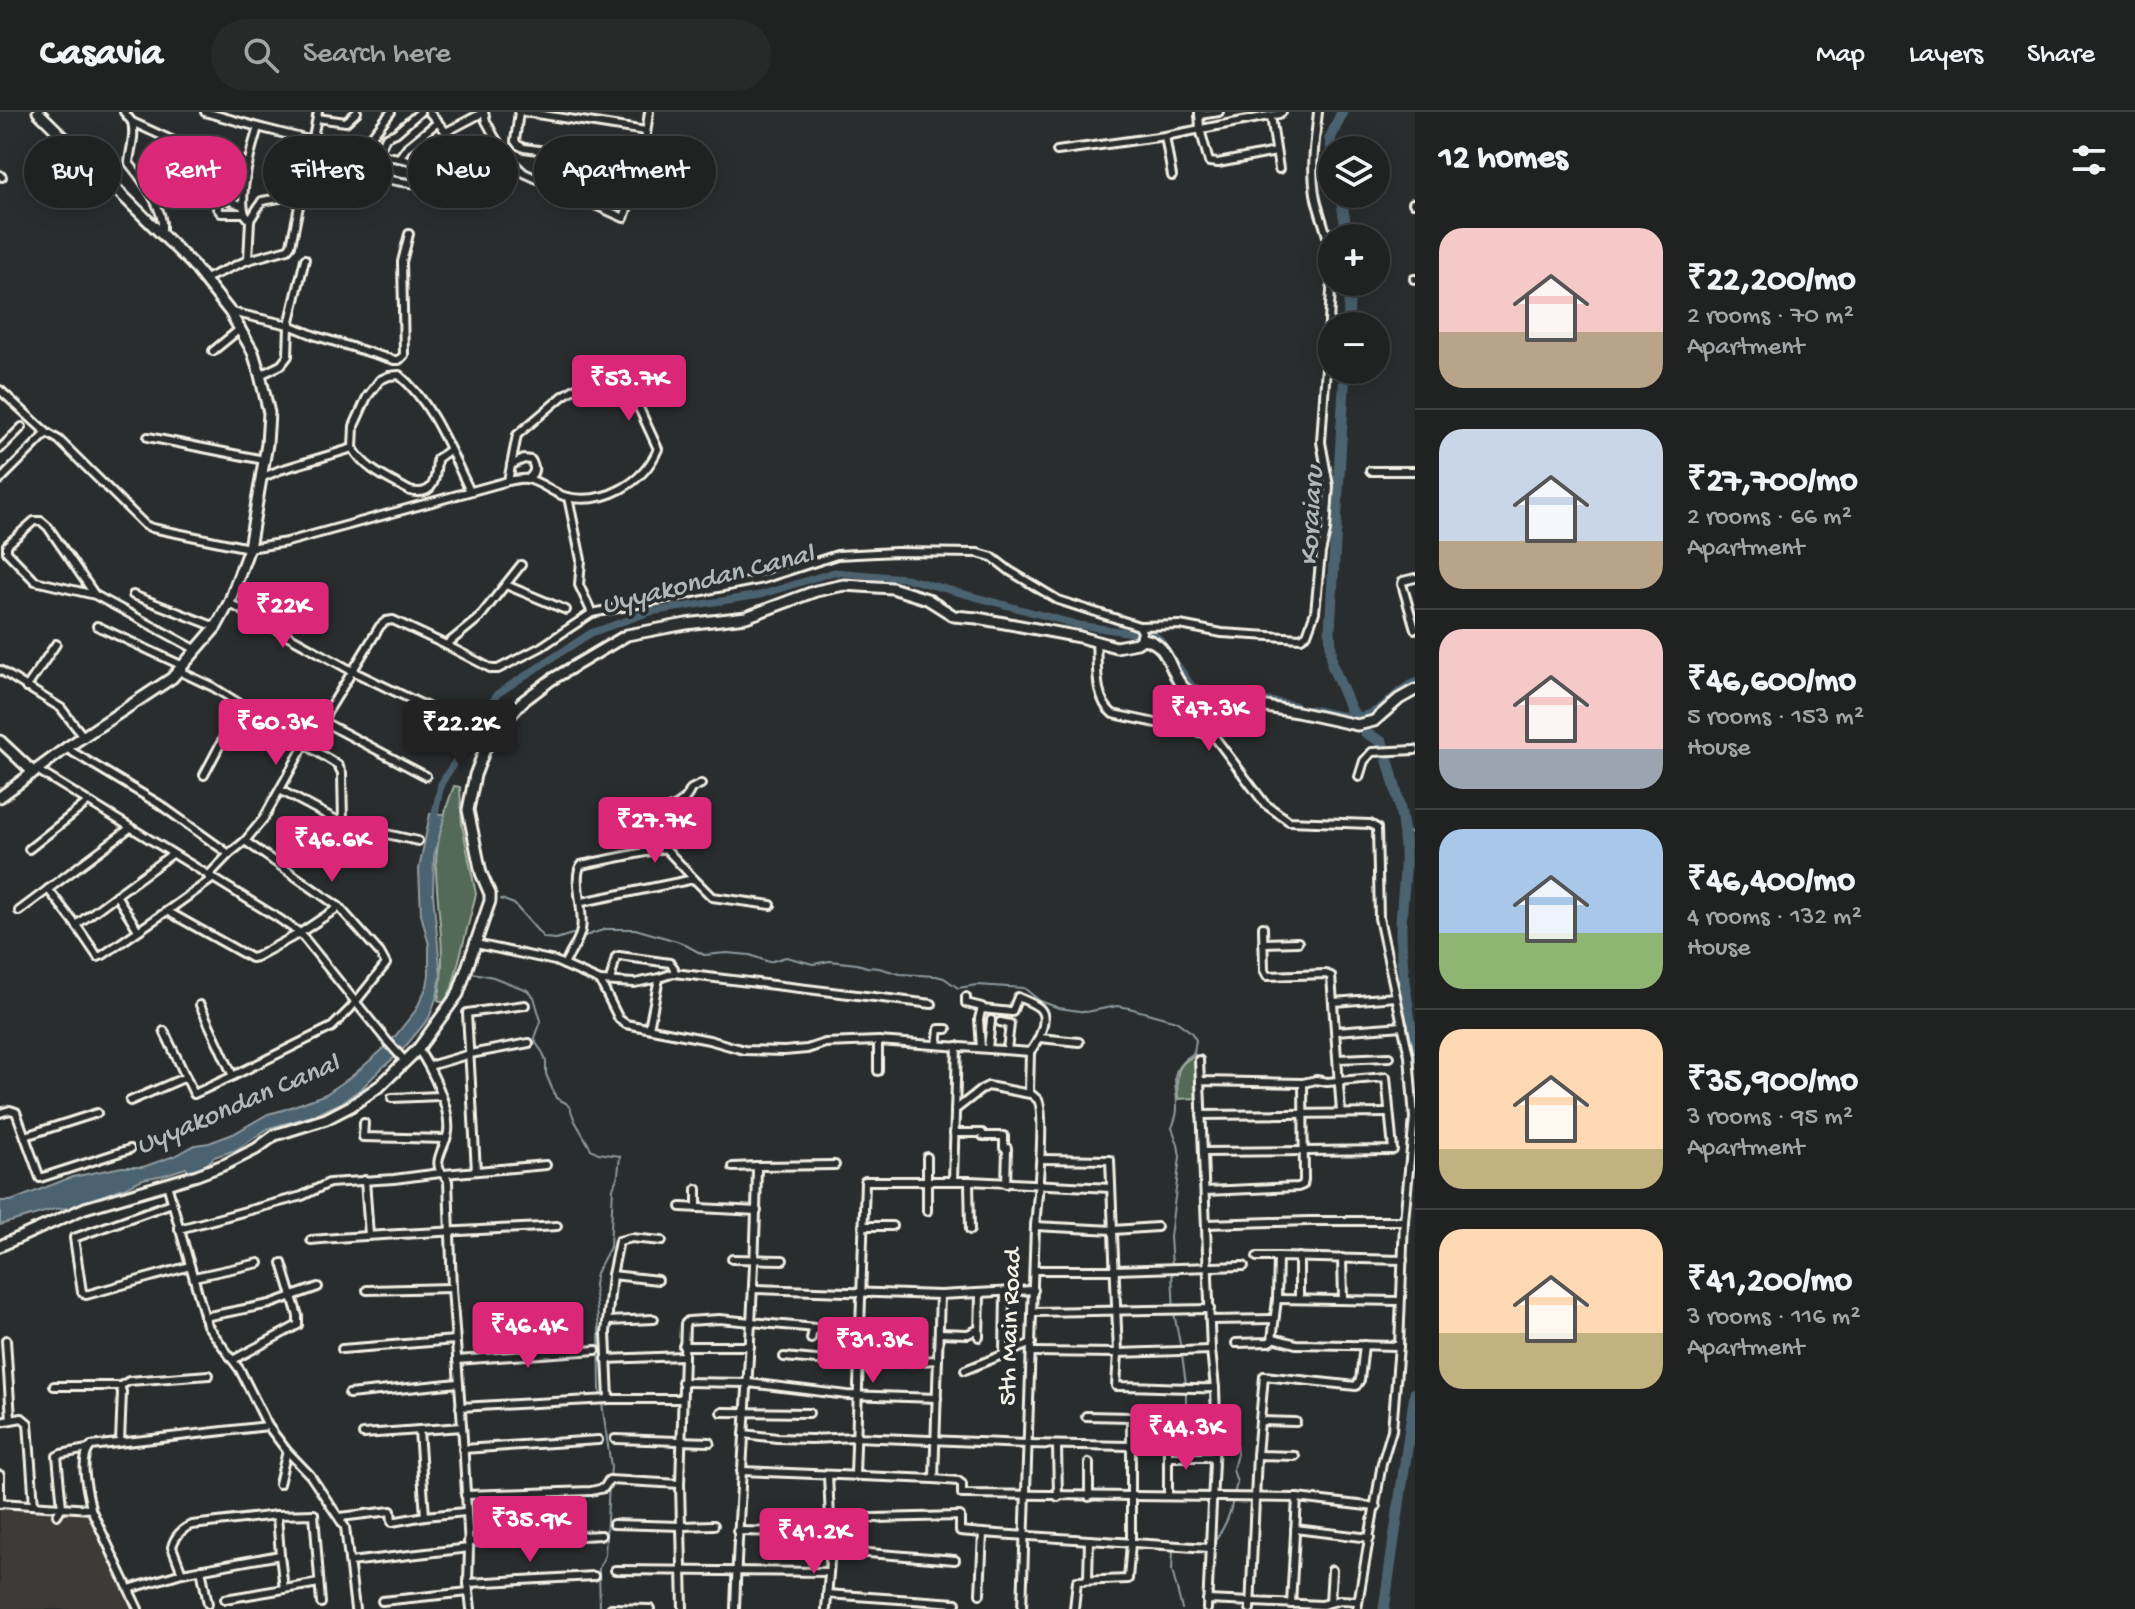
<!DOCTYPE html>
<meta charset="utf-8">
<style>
:root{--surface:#202222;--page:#282a2a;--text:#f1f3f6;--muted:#a2a4a5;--line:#3d3f40;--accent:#db2777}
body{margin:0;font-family:"Gochi Hand",sans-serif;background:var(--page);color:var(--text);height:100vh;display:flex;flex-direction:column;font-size:30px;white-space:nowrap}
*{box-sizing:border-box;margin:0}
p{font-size:26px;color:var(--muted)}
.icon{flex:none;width:44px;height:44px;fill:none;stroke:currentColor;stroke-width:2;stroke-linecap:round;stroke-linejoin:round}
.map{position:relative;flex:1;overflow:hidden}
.details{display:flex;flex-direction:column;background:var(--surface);width:720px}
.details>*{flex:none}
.top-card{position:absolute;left:24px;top:24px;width:760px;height:72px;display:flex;gap:16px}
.controls{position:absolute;left:1318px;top:24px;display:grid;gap:16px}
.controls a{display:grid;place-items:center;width:72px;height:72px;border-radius:50%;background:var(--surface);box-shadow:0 4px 20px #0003,0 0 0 2px var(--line);font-size:40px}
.price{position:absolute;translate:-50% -68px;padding:0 18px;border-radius:8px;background:var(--accent);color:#fff;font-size:26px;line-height:52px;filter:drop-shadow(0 2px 4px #0008)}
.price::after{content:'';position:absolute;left:50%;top:48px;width:24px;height:18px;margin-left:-12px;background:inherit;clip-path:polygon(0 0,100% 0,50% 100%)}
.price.on{background:#222;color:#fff}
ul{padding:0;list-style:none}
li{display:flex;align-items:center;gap:24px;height:200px;padding:0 24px}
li+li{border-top:2px solid var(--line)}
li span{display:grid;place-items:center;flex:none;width:224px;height:160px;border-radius:24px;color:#555}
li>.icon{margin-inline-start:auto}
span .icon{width:96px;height:96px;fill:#fffc;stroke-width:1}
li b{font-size:34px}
h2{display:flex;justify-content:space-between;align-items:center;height:96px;padding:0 24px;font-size:34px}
.chip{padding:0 28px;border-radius:36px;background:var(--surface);box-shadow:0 4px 20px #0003,0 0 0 2px var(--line);font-size:28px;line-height:72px}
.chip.on{background:var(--accent);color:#fff}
header{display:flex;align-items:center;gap:48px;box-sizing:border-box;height:112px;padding:0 40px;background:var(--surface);border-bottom:2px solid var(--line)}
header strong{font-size:38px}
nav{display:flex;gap:44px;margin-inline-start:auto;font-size:28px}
.search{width:560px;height:72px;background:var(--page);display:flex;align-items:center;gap:20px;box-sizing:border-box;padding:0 28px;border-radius:44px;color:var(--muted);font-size:30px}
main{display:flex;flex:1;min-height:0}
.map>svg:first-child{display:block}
</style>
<header>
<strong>Casavia</strong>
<div class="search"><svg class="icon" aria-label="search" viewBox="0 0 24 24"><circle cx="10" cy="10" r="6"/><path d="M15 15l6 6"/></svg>Search here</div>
<nav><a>Map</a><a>Layers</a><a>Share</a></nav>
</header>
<main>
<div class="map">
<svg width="1415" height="1497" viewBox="0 0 1415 1497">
<rect width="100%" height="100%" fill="#2a2d2e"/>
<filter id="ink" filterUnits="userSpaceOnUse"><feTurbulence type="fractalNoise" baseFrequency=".0125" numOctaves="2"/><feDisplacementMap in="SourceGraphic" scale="16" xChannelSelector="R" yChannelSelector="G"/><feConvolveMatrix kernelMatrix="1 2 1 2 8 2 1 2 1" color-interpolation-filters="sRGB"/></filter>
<g filter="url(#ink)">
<path fill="#3d3a38" d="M0,1395l88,4 42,98h-130z"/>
<g fill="#526b59" stroke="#a3aea0" stroke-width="2">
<path d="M454,674l6,1 2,38 14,69 -24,94 -8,15 -6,-3c10,-45 -2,-91 -2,-136 0,-21 10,-58 18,-78z"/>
<path d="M1195,943l1,43 -18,1c-1,-22 -5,-33 17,-44z"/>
</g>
<path fill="#4c626f" stroke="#8f9b9f" stroke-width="2" d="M430,702h15l-11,43 -1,37 8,82 -4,20 -8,22 -29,35 -18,15 -20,20 -21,15 -29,13 -43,12 -33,22 -22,7c-7,8 -13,13 -24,16l-4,-5 -22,7 -21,4 -17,8 -57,21 -14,1 -55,16v-24h11l61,-24 50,-10h21l34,-12 18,-10 14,-2 24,-9 35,-20 15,-4 43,-16 26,-18 36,-31 28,-35 11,-24 2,-11v-30l-8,-31 -2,-45z"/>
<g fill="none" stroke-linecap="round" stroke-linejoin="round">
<g stroke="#8f9b9f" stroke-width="2">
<path d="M1403,722l12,-2"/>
<path d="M501,787l13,5 30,34 12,1 16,-5 13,2 21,-7h29l45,13 24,13 23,-2 23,2 19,7 17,-5 27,7 17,-3 27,3 10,3 12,1 21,6 36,2 8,2 14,10 19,-3 47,3 16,13 19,7 27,4 31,-6 12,2 47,13 15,11 5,8 -2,13c-29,18 -16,29 -17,56 0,7 -3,13 -5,19l6,16 2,13 -10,80 2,29"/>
<path d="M473,861l20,4 18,7 16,6 7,7 7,24 -6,17 1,5 7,10 3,9v12l10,24 10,5 4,5 5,13 16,28 7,4 22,3 -2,19 -5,13 -3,59 -14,26 -2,12 5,43 1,61 11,78 -1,11"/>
<path d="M1172,1160l2,41 7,36"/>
<path d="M1182,1243l4,29"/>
<path d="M1186,1279v19l4,3h43l4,41 -4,15 4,14 -3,11"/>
<path d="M1214,1429c11,-13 16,-25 19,-41"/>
<path d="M1188,1432l19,-1"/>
<path d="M1173,1439l-1,19 10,39"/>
<path d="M600,1497l-1,-41 6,-13 4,-71"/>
</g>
<path stroke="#4c626f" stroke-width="7" d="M433,711l8,-39 56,-90 94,-61 59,-21 110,-17 74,-23 71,6 174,47 53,8"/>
<g stroke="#4c626f" stroke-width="11">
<path d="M1332,38l-2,-11 12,-27"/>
<path d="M1340,82l8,44"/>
<path d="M1348,214l2,-44"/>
<path d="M1345,258l-15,260 2,35 19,45 7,9"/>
<path d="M1145,519l13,9 33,48 12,4 91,15"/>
<path d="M1311,599c26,5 51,15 73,-4 11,-8 18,-18 31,-23"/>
<path d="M1366,621l16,9c13,40 25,84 23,127 -1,20 -4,41 -4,61 0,41 8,82 14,123"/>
<path d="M1384,1497l31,-216"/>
</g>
<defs>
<g id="street">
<path d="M124,0l8,10 46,21 70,20"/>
<path d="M205,0l53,15"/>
<path d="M429,0l17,20"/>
<path d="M519,0l-4,29 3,4 6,3 118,16 7,-52"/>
<path d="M524,0l122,19"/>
<path d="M1199,0l1,17 9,33 9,1 58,-11"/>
<path d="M1318,0c-3,29 -8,58 -2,87 5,21 14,40 16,61"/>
<path d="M1199,3l20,-3"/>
<path d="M1271,4l8,53"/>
<path d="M317,6l29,4 11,-10"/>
<path d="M132,10c4,14 -2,27 -3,41 13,16 39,50 32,71"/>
<path d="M1165,24l7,40"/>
<path d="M312,33l87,13 44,10 3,-36 38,-20 2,9 8,15 14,22 16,15 100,45 18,-54 22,3"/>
<path d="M199,37l-6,34 3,3 26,12 -5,10 4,5h23"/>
<path d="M360,39l31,-39"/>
<path d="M1057,39l108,-15 114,-22 3,-2"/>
<path d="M377,44l9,-19 10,-4 24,-21"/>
<path d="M309,46c27,7 111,36 133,23l1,-13 21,-1"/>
<path d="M399,46l8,-11 31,-25"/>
<path d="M0,63l2,2"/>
<path d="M300,73h22l46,7 3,-6 1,-10"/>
<path d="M222,86l21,8"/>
<path d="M1413,91h2"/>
<path d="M250,108c-4,-4 -5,-5 -6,-10 -4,-19 8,-64 14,-83l55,14"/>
<path d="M248,148l40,-11 3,-4 8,-39 -2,-11"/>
<path d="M205,167l43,-19 2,-40 12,-19 35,-6 12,-37 9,-46"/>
<path d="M1414,167h1"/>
<path d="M231,200l58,13 27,11 78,24h5l5,-5 -2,-93 7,-28"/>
<path d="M213,239l28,-23"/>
<path d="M260,263l21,-10 7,-9 1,-31 16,-66"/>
<path d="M0,278l47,43 12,7 86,85 7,3 97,20 38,-6 221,-61c6,-1 14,-3 19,-2 14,2 26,15 40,18 37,8 76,-13 91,-48l-31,-67 -12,-10 -12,-1 -40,25 -46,39 -9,46"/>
<path d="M148,325l116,23"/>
<path d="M353,336c12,22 36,31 57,43 25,6 26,-13 27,-32l12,-9"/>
<path d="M0,337l22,-22"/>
<path d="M511,353l13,-6 7,1c5,8 4,14 -4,19"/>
<path d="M1370,359h45"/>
<path d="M261,366l19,-8 73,-22 1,-22 13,-29 13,-17 9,-4 10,-1c34,28 52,78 71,116"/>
<path d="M0,368l47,-47"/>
<path d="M568,385l13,63 -2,25 13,28"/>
<path d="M1415,466l-12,3 -1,3 13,45"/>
<path d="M506,473l60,25"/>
<path d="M95,483l-60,-14 -28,-29v-7l27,-24h7l7,6 47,68 102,55"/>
<path d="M133,483l83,32"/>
<path d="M229,491l123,68 113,54"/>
<path d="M97,514l86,40"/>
<path d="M1139,514l41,-1 42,8 79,5 6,-4 8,-22 6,-59 5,-22 3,-45 -8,-44 11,-166"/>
<path d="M1096,530c2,23 -3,56 17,72l100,21 52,69 24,17 81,3 7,4 2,90 30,138 5,62 -10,103 -5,125 -7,84 -10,33 -25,146"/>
<path d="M446,533l33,-27 42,-53"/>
<path d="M0,558l61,38 22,28"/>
<path d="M179,559l34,16 125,78 4,8 1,49 3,3 72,16"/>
<path d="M26,576l30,-44"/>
<path d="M322,609l104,55"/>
<path d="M66,636l93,56 70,50"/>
<path d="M37,658l241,148 22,15 87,108 18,20"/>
<path d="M204,663l37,-70"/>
<path d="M1359,665l5,-16 8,-9 43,-2"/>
<path d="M280,678l64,34"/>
<path d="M665,736l-28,-29c21,-11 43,-5 54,-30l10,-5"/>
<path d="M29,737l59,-47"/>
<path d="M208,764l21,-22 16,-13 19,-23 41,-74 17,-23 58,-95 6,-5 7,-1 53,25 46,24h6l43,-22 51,-34 171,-34 74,-24 59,-3 82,1 14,4 18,14 48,29 81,26 3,6 -2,8"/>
<path d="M212,767l-45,32 84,47 5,-1 44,-24 39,-26 -94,-66"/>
<path d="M694,767l18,18 59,8"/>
<path d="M48,777l28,36 22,32 5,-2 64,-44"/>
<path d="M116,783l22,35"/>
<path d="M19,799l111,-83"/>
<path d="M76,813l96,-71"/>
<path d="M1263,815l1,43 3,6 59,-2 5,2 10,136"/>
<path d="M1263,831l35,-1"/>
<path d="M476,832l79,17 45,20 19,38 7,5 83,16 35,10 40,1 23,-2 18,-6 53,-2 152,11"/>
<path d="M564,853c5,-11 15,-23 17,-35 4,-19 -9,-52 0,-65l84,-17 29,31 -112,23"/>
<path d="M659,866l15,-5 258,31"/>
<path d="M600,869l35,2 24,-5 -10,50"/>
<path d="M610,869l6,-24 3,-1 51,7 4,5v5"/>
<path d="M966,885v6l16,4 -3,12 2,29"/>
<path d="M1334,890l62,-5"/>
<path d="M200,893l33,71 99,-49 18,-18 36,-45 -6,-11 -41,-46"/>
<path d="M982,897l30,3 6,-15c6,3 19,7 23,13 8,11 -4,33 -11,42"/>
<path d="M1000,910l10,2 -3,26"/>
<path d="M164,919l30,63 39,-18"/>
<path d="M1336,919l67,-5"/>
<path d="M1040,926l39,4"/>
<path d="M937,933l2,-16h8"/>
<path d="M988,936l3,-28"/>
<path d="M418,937c13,19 33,59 30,83 -3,17 -19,32 -2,45l2,4 4,107 11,151 6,109 -1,35 3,26"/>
<path d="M1338,947l52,-2"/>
<path d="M1199,948l1,21"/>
<path d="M429,954l41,-12 59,-11"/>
<path d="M878,959v-30"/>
<path d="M392,986l48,-2"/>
<path d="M130,989l56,-24"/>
<path d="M955,998l27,-21 6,-3 42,8"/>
<path d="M0,1001l10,-3 6,2 24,66 90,-29"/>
<path d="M1201,1003l188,-2"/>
<path d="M364,1011l-1,14 83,2"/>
<path d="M954,1021h28l1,3h21v12h3l-1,36"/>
<path d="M25,1024l72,-23"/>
<path d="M1203,1040l190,-2 -7,-73 -59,5 -11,-2 -13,3 -103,-2 11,269 4,38 1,31 -9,190"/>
<path d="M1041,1047l69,1 8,193 -2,33c33,0 66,3 99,2"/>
<path d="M733,1055l24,-1"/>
<path d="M476,1059l-9,-158 58,-8"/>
<path d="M444,1062l102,-9"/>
<path d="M365,1068l4,55"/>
<path d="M953,1069l4,-135"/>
<path d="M969,1069l1,49"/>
<path d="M167,1072l40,141 33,45 28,56 19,25 23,24 35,52 10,82"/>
<path d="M697,1077v19"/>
<path d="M1205,1079l93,-4 5,-2 1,-5 -1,-97"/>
<path d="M172,1091l-98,35 8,54 4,3 104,-29"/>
<path d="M681,1095l76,4"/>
<path d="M927,1099v-54"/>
<path d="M1206,1112l103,-3h95"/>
<path d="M863,1114h29"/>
<path d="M1035,1114l78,4 44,-3"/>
<path d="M179,1117l123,-33 27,-13 65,-4 46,-6"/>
<path d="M311,1128c81,-7 164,-9 246,-14"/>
<path d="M1257,1145h21"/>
<path d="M1299,1145v42"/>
<path d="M1342,1146l1,41"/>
<path d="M732,1147l51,1"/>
<path d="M1035,1158h80l129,-4"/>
<path d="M612,1163l46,5"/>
<path d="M194,1165l65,-14"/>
<path d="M367,1178l85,-2"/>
<path d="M940,1183l94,-5"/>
<path d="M1277,1187l123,2"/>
<path d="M1033,1200l177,-3"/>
<path d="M204,1205l66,-13 48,-17"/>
<path d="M1210,1208l64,-1"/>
<path d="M607,1209l47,-2"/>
<path d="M939,1221l29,1 11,-5"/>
<path d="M979,1225l1,-43"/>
<path d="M1273,1226l23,6 103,2"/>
<path d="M811,1227l2,-9 8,-3 78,1"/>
<path d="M6,1228l5,79"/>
<path d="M1236,1231l33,-1 3,-2 5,-41 1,-42 125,3"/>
<path d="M683,1234h67"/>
<path d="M342,1237l113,-9"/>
<path d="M1032,1240l86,1 93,-3"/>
<path d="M1004,1242l1,-62"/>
<path d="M784,1245l75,7 79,-4"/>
<path d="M606,1247l77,-3"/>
<path d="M233,1248l65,-35v-9l-16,-53"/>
<path d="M457,1248l139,-10"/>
<path d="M965,1258l67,-27"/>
<path d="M682,1270l67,1 98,12 90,3"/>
<path d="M54,1274h66l2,6 -2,50"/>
<path d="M120,1274l9,-5 80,-6"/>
<path d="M349,1282l109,-11"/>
<path d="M609,1287l-3,-66 6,-58 7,-34 12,-3 31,3"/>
<path d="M460,1295l149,-8h73"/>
<path d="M721,1300l88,1"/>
<path d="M1131,1305l36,3 1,37"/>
<path d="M1260,1309l36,1"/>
<path d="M0,1310l22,-4 6,5 6,82"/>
<path d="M419,1318l6,86"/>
<path d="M363,1322l99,-7"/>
<path d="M744,1322l33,4 34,1 45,-2 172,7 103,2"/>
<path d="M615,1327l95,3"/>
<path d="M1057,1333l1,52"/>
<path d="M463,1337l135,-9"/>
<path d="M1257,1343l38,1"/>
<path d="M1089,1351v34"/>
<path d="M741,1359l193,8 6,-184 -186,-6"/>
<path d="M0,1363v29"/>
<path d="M828,1363l2,44"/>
<path d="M855,1363l10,-294h104l142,7"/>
<path d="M934,1367l24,2 4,3v10h5l330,4 -6,106"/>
<path d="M279,1372l8,-33"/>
<path d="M465,1383l126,-4 13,-3 5,-8 71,4"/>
<path d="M1168,1384v-39h45"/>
<path d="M1297,1386l79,9"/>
<path d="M0,1391l91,6 47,100"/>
<path d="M91,1397c-3,-18 -13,-48 0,-63l177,-20"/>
<path d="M57,1403l5,-8 -5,-51 4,-2 26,-5"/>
<path d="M277,1403l37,-1 7,89"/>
<path d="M340,1405l51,-6 1,11 33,-6 40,-4"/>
<path d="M613,1412l68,2 33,-1"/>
<path d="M1295,1417l75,9"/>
<path d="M737,1419l93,2 1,17 -5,59"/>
<path d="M830,1421v-14l130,-3v15l23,2"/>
<path d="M468,1430l133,-7"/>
<path d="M831,1438l124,10"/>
<path d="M350,1450l119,-14"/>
<path d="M201,1457l7,35"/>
<path d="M615,1458l214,2"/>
<path d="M182,1461l-10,-26c2,-9 10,-19 20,-22l85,-10 3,40"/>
<path d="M1088,1467l1,-39"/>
<path d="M468,1471l126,-7"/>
<path d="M129,1477l53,-16 98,-18 4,34 35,-6"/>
<path d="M827,1482l129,9"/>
<path d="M980,1482l3,-61 226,15"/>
<path d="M225,1487l59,-10"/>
<path d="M1207,1488l115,5 18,-5 18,1"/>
<path d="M382,1489l87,-9"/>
<path d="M1330,1490l2,-32"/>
<path d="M611,1496l39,1"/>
<path d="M683,1497l-3,-125 5,-160 3,-3 31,-2 97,9"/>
<path d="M735,1497c5,-148 20,-295 22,-443l78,-1"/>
<path d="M1022,1497l13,-383c2,-19 11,-114 3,-126 -3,-3 -6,-5 -9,-8l1,-40"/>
<path d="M1074,1497l3,-28 51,-2 3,-36v-126l-45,-1"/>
<path d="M1250,1497l7,-154 7,-79 92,10 4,-6 4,-35"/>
</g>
<g id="secondary">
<path d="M0,629l34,32"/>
<path d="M0,685l66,-49 106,-70 44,-51 13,-24 20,-55 18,-104 2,-31 -9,-38 -7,-23 -23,-40 -38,-48 -154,-152"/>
<path d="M0,1134l85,-38 112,-33 29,-11 30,-15 19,-14 51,-16 25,-13 30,-21 37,-36 40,-55 32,-93v-7l-9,-21 -13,-63 7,-35 10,-26 14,-21 23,-26 29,-22 76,-45 59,-11 60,-7 70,-26 28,-6 48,3 35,11 27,17 23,2 103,19 36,10 21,-4 6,-4c30,4 25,42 48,54 2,1 11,3 13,4l93,15 60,13 17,-4 25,-22 16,-9"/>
</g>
</defs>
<use href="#street" stroke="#f4f1e8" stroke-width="12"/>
<use href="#secondary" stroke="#f4f1e8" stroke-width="15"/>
<use href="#street" stroke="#2a2d2e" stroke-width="6"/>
<use href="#secondary" stroke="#2a2d2e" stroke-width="9"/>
</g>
</g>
<g text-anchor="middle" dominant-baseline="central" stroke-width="7" stroke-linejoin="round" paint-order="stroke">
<g font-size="26" fill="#f4f1e8" stroke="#2a2d2e">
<text transform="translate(1012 1215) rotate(-88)">5th Main Road</text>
</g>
<g font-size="28" font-style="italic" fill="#b1b8b8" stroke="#2a2d2e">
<text transform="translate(1313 404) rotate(-87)">Koraiaru</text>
<text transform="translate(708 469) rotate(-14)">Uyyakondan Canal</text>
<text transform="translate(238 994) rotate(-23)">Uyyakondan Canal</text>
</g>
</g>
</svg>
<div class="controls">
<a><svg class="icon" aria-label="layers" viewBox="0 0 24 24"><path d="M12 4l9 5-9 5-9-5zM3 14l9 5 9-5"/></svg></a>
<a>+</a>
<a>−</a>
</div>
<b class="price" style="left:629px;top:311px">₹53.7K</b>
<b class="price" style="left:283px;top:538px">₹22K</b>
<b class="price" style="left:1209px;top:641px">₹47.3K</b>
<b class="price" style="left:276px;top:655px">₹60.3K</b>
<b class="price on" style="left:460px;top:656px">₹22.2K</b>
<b class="price" style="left:655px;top:753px">₹27.7K</b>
<b class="price" style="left:332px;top:772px">₹46.6K</b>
<b class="price" style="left:528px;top:1258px">₹46.4K</b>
<b class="price" style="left:873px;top:1273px">₹31.3K</b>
<b class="price" style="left:1186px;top:1360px">₹44.3K</b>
<b class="price" style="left:530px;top:1452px">₹35.9K</b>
<b class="price" style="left:814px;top:1464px">₹41.2K</b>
<div class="top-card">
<a class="chip">Buy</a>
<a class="chip on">Rent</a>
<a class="chip">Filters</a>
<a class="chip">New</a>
<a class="chip">Apartment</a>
</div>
</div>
<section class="details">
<h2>12 homes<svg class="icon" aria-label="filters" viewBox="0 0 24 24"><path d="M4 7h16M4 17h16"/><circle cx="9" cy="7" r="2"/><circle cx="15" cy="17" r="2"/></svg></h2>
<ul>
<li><span style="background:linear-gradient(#f6c9c9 65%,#b9a48a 0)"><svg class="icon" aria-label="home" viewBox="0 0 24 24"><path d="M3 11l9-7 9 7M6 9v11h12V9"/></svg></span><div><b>₹22,200/mo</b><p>2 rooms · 70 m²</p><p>Apartment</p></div></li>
<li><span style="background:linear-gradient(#c9d6e8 70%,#b9a48a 0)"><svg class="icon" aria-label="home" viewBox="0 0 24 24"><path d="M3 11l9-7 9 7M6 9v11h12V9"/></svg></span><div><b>₹27,700/mo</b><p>2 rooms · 66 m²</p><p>Apartment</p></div></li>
<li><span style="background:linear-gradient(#f6c9c9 75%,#9aa5b1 0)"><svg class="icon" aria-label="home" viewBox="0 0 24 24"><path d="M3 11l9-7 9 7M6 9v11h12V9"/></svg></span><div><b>₹46,600/mo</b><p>5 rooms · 153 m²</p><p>House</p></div></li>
<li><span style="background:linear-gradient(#a9c7e8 65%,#8fb573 0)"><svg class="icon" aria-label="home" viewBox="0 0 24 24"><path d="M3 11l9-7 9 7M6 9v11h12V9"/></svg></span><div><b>₹46,400/mo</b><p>4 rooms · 132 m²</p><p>House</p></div></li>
<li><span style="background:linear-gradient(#ffd9b3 75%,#c2b280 0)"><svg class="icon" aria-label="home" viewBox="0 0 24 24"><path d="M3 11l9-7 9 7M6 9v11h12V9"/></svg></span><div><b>₹35,900/mo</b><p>3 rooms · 95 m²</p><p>Apartment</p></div></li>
<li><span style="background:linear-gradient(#ffd9b3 65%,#c2b280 0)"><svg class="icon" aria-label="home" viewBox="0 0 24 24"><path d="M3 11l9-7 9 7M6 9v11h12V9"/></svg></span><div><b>₹41,200/mo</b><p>3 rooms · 116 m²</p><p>Apartment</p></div></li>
</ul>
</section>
</main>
